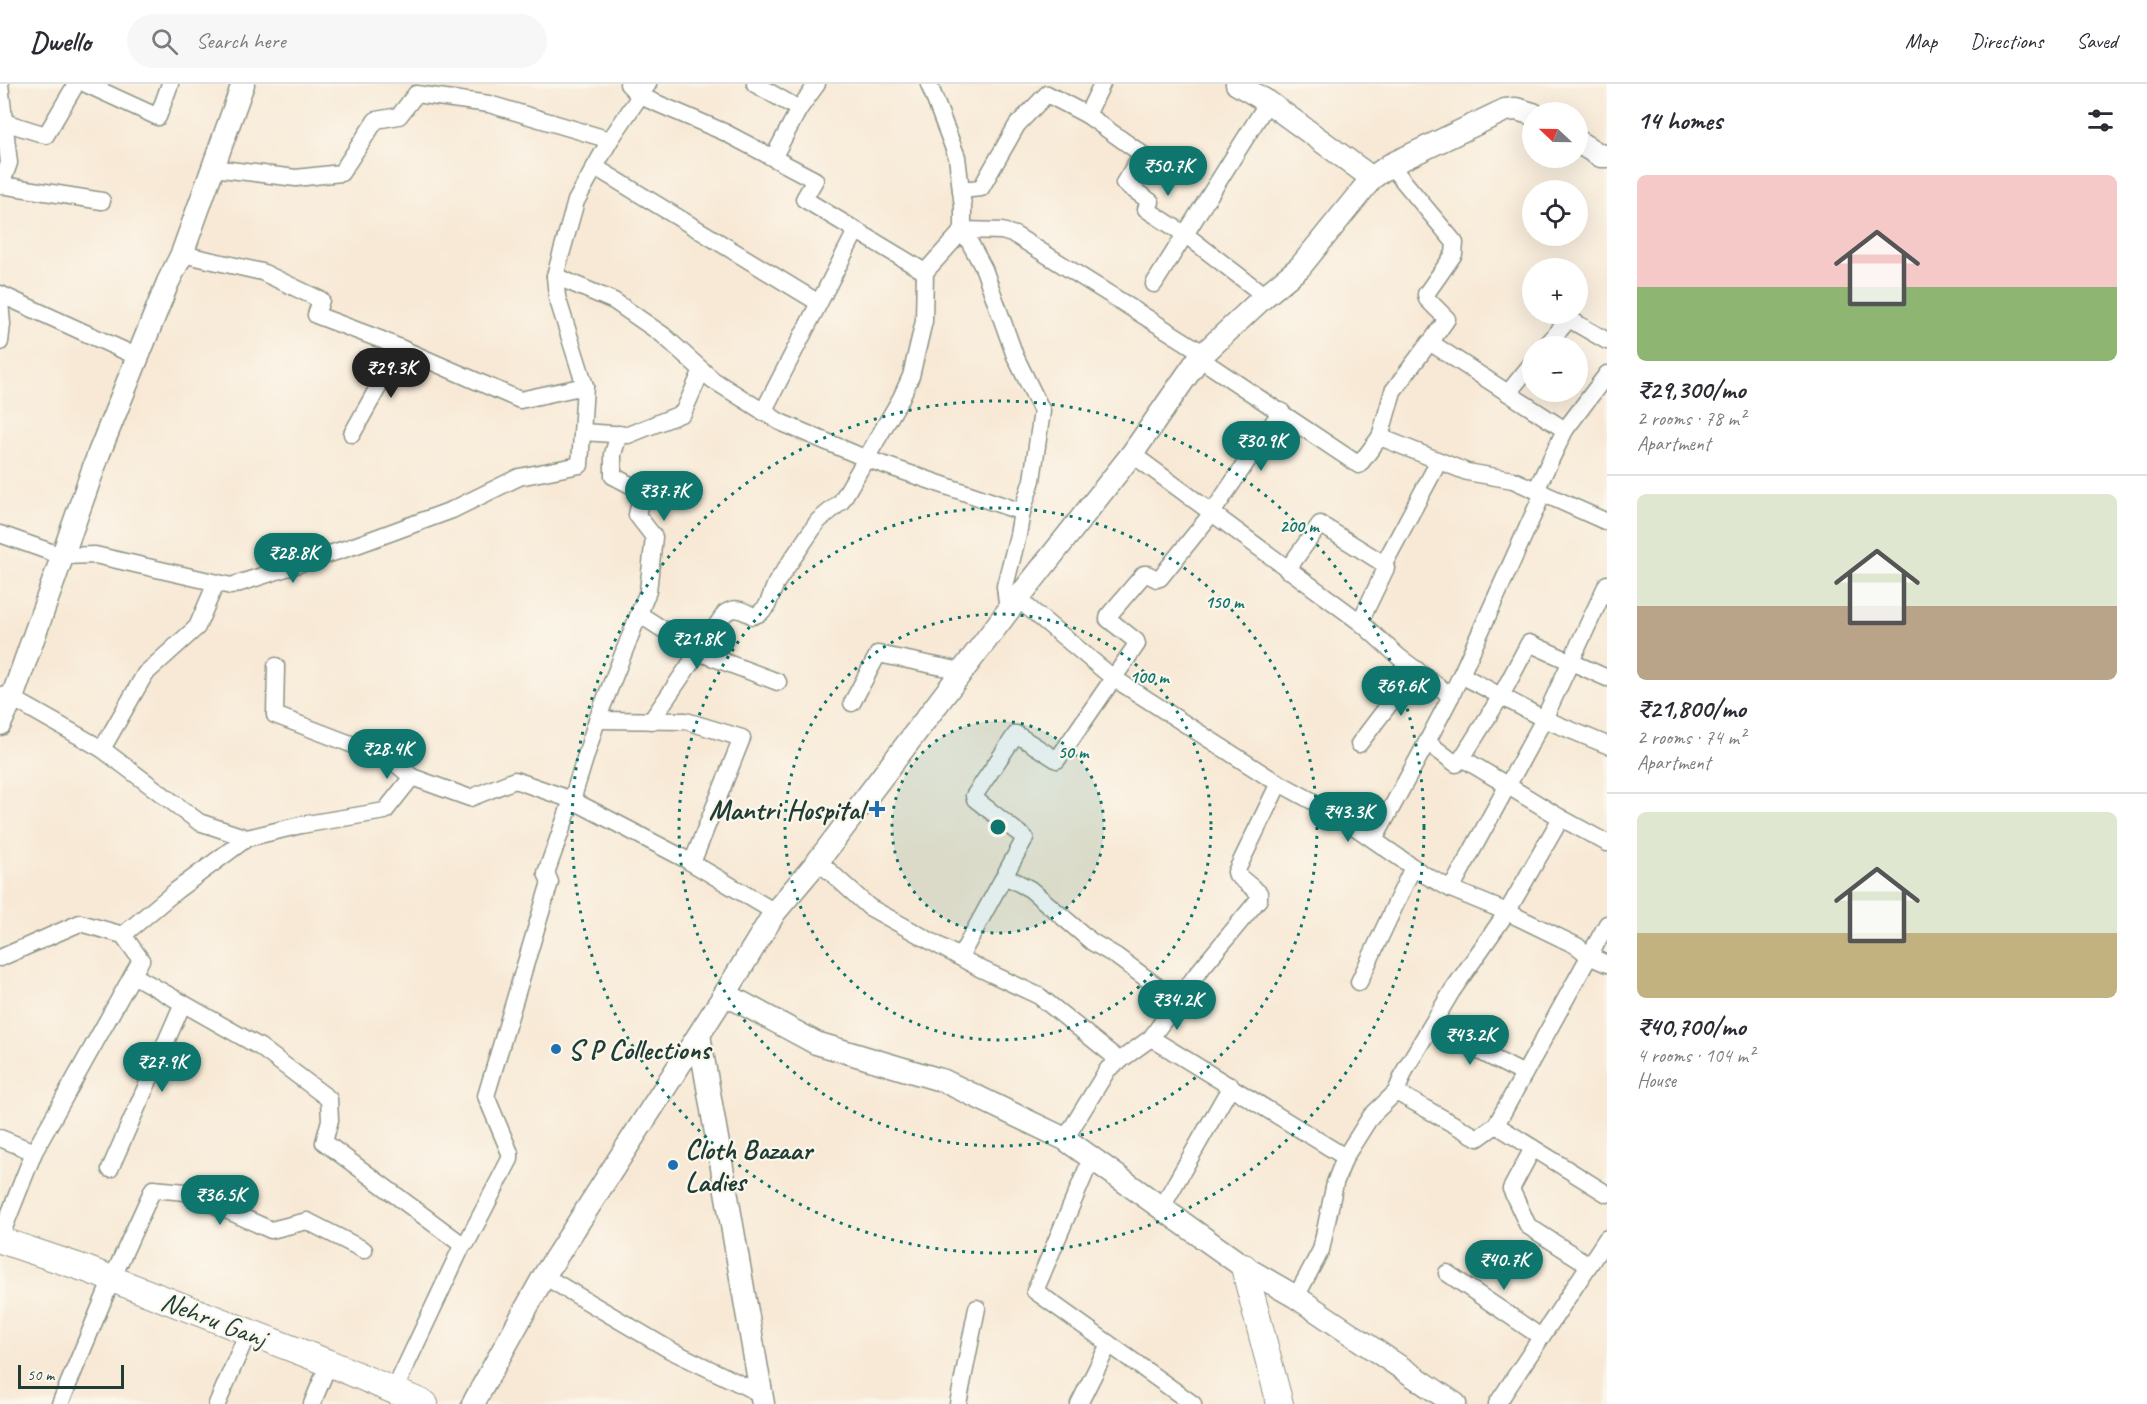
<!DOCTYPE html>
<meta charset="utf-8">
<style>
:root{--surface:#fff;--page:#f7f7f7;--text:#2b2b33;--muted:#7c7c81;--line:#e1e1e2;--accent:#0f766e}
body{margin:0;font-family:Caveat,sans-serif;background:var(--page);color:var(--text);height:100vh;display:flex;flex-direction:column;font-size:22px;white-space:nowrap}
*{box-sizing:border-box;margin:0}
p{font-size:20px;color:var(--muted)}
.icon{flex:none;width:33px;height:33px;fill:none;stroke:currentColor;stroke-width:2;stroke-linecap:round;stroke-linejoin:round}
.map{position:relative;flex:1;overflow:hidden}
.panel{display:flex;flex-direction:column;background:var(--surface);width:540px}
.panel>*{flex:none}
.needle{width:39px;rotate:292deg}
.buttons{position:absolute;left:1522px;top:18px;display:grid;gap:12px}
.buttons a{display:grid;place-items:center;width:66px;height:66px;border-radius:50%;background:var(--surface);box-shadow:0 6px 24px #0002;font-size:30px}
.scale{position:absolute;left:18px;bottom:15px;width:106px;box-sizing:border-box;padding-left:6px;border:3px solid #1f3d34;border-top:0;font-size:16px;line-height:21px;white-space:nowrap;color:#1f3d34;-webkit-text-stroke:4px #fbf7ec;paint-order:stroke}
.price{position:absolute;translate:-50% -51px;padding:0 14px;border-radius:21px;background:var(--accent);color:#fff;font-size:20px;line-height:39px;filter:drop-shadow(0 2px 3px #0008)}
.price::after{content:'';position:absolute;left:50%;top:36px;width:18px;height:14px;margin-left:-9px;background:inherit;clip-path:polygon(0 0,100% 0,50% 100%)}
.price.current{background:#222;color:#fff}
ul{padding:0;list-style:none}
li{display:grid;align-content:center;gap:12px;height:318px;padding:0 30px}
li+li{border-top:2px solid var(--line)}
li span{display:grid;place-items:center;height:186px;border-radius:9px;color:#555}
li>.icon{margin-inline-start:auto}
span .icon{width:108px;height:108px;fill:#fffc;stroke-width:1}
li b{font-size:26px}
h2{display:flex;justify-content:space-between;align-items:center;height:72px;padding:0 30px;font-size:26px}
header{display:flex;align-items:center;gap:36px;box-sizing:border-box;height:84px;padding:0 30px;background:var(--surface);border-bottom:2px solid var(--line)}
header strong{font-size:28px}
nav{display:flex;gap:33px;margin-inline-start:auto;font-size:21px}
.search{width:420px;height:54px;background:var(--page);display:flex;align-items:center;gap:15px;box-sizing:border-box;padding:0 21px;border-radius:33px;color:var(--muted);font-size:22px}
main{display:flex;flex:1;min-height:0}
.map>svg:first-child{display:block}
</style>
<header>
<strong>Dwello</strong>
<div class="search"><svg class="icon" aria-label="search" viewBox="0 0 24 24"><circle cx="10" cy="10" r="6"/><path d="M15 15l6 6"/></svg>Search here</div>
<nav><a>Map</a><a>Directions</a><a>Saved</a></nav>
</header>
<main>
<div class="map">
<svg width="1607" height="1320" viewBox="0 0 1607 1320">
<rect width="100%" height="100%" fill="#fbf7ec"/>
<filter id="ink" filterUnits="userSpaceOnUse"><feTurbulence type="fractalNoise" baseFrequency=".0167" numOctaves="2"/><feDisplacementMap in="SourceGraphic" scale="12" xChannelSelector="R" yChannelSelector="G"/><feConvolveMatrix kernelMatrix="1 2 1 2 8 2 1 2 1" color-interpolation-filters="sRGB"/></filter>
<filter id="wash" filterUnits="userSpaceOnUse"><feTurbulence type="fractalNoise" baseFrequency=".008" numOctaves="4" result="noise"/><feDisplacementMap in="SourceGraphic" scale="24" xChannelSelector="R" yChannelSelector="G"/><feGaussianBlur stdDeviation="1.35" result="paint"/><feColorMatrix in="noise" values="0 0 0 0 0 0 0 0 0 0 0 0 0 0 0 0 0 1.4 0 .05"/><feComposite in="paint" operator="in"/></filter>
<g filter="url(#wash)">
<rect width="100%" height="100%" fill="#f8e9d6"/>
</g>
<g filter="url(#ink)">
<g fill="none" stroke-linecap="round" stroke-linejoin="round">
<defs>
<g id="street">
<path d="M0,0l9,79 -8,22 101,16"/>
<path d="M86,0l72,33 12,-33"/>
<path d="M628,0l12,12 84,36 91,48 -11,19 121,73"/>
<path d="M755,0l44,25 -26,49"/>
<path d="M929,0l28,73 6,50v23l21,39 31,87 27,55 -10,69 -10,32 -4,23 -13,51 3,25"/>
<path d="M799,25l18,-25"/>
<path d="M1087,31l55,39 -18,29 27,19 -5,7 40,26 79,61"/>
<path d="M4,38l42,13 30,-51"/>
<path d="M1390,81l65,78 -1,11 -28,40 1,5 20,20 -17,24"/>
<path d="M595,83l224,136"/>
<path d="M213,84l83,10 45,-5 35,-53 23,-4 17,-22 73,10 121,36"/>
<path d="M961,106l20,-2 36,-63 30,-31 40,21 15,-31"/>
<path d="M182,170l80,18 59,28 -5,15 66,25 138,60 65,-14"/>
<path d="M555,192l59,25 49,34 50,45 67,42 87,37 155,53"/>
<path d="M1154,200l114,-182"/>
<path d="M0,210l138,63"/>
<path d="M0,217l2,23 -2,18"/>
<path d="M1546,262l23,-27 38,22"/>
<path d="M1199,274l160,107 21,-28 87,35 46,8 94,42"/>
<path d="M1508,309l25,-31"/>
<path d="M763,328l93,-181"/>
<path d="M1565,346l42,-56"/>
<path d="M582,348l46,3 55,-22 19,-43"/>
<path d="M352,350l48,-86"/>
<path d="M1380,353l13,-46 36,-48h2l134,87 -29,60"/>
<path d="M1132,370l228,168 39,35 52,39 10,-21 83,44 63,26"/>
<path d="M0,450l62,22 33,-1 136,31 123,-40 98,-36 67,-33 61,-12 5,-79 -28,-89 -2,-21 21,-75 34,-61 38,-56"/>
<path d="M1384,480l55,-103"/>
<path d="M1287,486l33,-46 64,40 2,4 -26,54"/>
<path d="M1018,515l94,78 156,100 68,37 87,60 28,15 56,23 70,34 12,10 18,8"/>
<path d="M639,530l59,38 80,30"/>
<path d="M276,582l-1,49 115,44 22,18"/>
<path d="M1461,591l82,-182"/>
<path d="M0,611l12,3 90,51 97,73 48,16"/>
<path d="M1451,612l-24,46 29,22 6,-6 99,60 46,25"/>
<path d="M852,619l26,-49 84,17"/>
<path d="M597,636l89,1 56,17 -50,125"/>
<path d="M651,637l74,-108c11,-7 17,-3 28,3l7,-3 7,-7 9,-23 42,-62 23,-19 60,-104 10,-22 13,-55 1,-49 38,-42 39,1 13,4 188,118"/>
<path d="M1359,660l57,-75"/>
<path d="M102,665l43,-75 52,-47 19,-44"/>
<path d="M1462,674l39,-62 28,-53 78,35"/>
<path d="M1374,756l53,-98"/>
<path d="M818,777l51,46 112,62 58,27 81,65"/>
<path d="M1005,792l25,13 62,53 24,14 61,45"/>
<path d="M1451,805l93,-170 63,-135"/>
<path d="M1607,840l-111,201 111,69"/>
<path d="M960,873l65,-119 -50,-39 -1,-3 42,-62 41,26 80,-116 -1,-3 -28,-22 1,-4 35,-41h3l10,5 3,-1 52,-65 69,-102"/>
<path d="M0,874l80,-35 43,12 54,-45 70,-52 54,-13 84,-14 27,-34 58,21 45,-18 57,20 115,60 88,52"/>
<path d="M133,891l127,72 69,52 1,21 -6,22 136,101 7,-1 43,-83v-6l-24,-57 64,-214 -4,-9 26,-73 25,-80 51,-129 6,-54 -17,-22 4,-17 -3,-9 -25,-13v-22l6,-20"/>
<path d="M1359,898l54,-115"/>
<path d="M1432,943l92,47"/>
<path d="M1151,954l194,119"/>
<path d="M1396,1008l82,46 18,-13"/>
<path d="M0,1054l34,14"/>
<path d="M1065,1055l43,-70 43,-31 45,-63 63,-76v-6l-22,-18 -1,-3 43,-89"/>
<path d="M1533,1064l-22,41 17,37 61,39"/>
<path d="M1092,1073l-57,134 158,113"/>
<path d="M110,1085l73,-166"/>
<path d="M1162,1123l69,-121"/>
<path d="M0,1154l34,-86 107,-192 -18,-25"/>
<path d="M1447,1189l94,64"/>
<path d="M544,1192l126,74 91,44"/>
<path d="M1296,1213l25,-47 14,-67 10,-26 26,-41 25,-24 10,-24 46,-77 55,-79 54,-94"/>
<path d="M394,1307l69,-147"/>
<path d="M60,1320l52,-125 41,-90 33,3 85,38 36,-9 57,29"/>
<path d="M217,1320l31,-72"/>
<path d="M312,1320l17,-41"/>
<path d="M958,1320l19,-96"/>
<path d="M1079,1320l30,-60"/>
<path d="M1497,1320l110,-166"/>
</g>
<g id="secondary">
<path d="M1237,0l31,18 104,76"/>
<path d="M1578,58l23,14h6"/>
<path d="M0,640l12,-26 87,-245 69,-171 14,-28 61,-170"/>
<path d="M725,910l91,49 128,38 121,58 179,128 52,30 159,107"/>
<path d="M699,951l64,369"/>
<path d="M473,1320l71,-128 181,-282 50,-82 43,-51 190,-250 124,-157 67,-96 66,-62 35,-29 72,-89 18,-13 115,-55 11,-1 17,5"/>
</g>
<g id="primary">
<path d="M0,1156l86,29 243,94 96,41"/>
<path d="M1244,1183l36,137"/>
</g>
</defs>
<use href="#street" stroke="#8c9385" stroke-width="19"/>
<use href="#secondary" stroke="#8c9385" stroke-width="25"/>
<use href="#primary" stroke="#8c9385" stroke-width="28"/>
<use href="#street" stroke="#fff" stroke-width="16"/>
<use href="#secondary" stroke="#fff" stroke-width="22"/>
<use href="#primary" stroke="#fff" stroke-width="26"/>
</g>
</g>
<circle cx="998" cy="743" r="106" fill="#0f766e" fill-opacity=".12"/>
<g fill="none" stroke="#0f766e" stroke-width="3" stroke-dasharray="3 6">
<circle cx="998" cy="743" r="106"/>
<circle cx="998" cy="743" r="213"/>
<circle cx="998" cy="743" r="319"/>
<circle cx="998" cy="743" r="426"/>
</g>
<g fill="#1f6fb2" stroke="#fbf7ec" stroke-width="2">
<path d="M874 716h6v6h6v6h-6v6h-6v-6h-6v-6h6z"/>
<circle cx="556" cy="965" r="6"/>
<circle cx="673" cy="1081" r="6"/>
</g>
<g text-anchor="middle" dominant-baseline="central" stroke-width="4.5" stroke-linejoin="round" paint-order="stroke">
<g font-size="28" font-weight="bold" fill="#1f3d34" stroke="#fbf7ec" text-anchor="start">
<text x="864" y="725" text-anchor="end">Mantri Hospital</text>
<text x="568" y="965">S P Collections</text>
<text x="685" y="1065">Cloth Bazaar<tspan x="685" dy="32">Ladies</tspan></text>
</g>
<g font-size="28" fill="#1f3d34" stroke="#fbf7ec">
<text transform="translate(214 1235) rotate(21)">Nehru Ganj</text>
</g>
</g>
<circle cx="998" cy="743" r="9" fill="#0f766e" stroke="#fbf7ec" stroke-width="3"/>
<g font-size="18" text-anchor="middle" font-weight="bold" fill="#0f766e" stroke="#fbf7ec" stroke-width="4.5" stroke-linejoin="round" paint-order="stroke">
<text x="1299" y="448">200 m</text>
<text x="1224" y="524">150 m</text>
<text x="1149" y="599">100 m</text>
<text x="1073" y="674">50 m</text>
</g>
</svg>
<div class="buttons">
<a><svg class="needle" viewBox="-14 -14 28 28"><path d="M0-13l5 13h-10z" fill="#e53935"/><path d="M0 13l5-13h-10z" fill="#7c7c81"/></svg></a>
<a><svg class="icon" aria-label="locate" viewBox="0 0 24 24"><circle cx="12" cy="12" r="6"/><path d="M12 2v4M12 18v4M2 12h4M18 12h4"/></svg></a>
<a>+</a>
<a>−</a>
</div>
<div class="scale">50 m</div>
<b class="price" style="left:1168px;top:113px">₹50.7K</b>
<b class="price current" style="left:391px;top:315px">₹29.3K</b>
<b class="price" style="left:1261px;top:388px">₹30.9K</b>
<b class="price" style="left:664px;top:438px">₹37.7K</b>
<b class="price" style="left:293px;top:500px">₹28.8K</b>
<b class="price" style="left:697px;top:586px">₹21.8K</b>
<b class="price" style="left:1401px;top:633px">₹69.6K</b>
<b class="price" style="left:387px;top:696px">₹28.4K</b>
<b class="price" style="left:1348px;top:759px">₹43.3K</b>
<b class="price" style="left:1177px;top:947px">₹34.2K</b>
<b class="price" style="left:1470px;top:982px">₹43.2K</b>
<b class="price" style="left:162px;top:1009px">₹27.9K</b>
<b class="price" style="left:220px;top:1142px">₹36.5K</b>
<b class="price" style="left:1504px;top:1207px">₹40.7K</b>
</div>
<section class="panel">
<h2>14 homes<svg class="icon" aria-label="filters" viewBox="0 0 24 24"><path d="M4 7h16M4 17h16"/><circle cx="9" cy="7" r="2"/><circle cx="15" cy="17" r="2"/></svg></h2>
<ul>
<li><span style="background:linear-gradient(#f6c9c9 60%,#8fb573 0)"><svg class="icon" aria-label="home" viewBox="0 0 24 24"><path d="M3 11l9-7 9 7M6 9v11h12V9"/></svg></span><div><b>₹29,300/mo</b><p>2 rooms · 78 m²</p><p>Apartment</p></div></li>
<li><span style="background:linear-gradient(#dfe7d0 60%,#b9a48a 0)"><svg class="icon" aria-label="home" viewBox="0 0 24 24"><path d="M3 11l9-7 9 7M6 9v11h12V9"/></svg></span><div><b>₹21,800/mo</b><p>2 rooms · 74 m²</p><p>Apartment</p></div></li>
<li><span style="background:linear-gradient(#dfe7d0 65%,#c2b280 0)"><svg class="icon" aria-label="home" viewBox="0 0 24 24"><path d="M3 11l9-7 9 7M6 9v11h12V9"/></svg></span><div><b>₹40,700/mo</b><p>4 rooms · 104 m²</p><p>House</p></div></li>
</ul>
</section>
</main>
